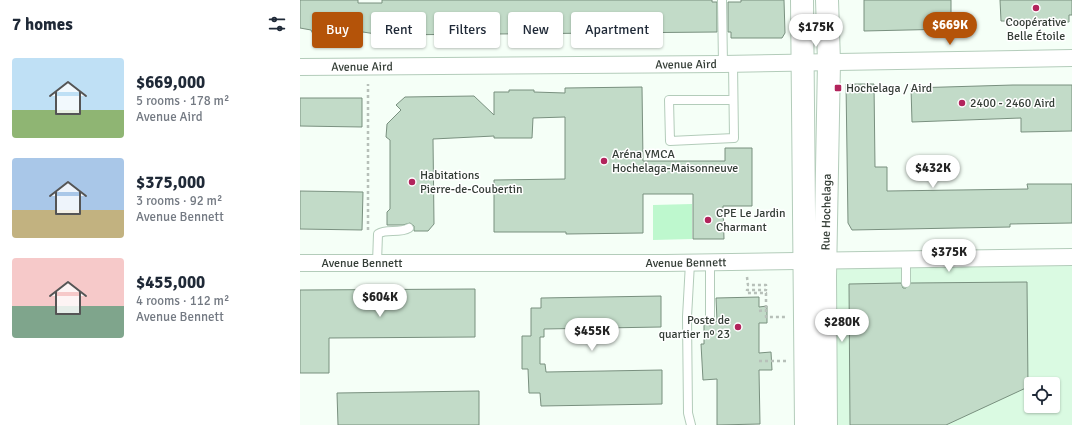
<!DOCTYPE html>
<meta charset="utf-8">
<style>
:root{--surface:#fff;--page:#f6f6f7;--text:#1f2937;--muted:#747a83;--accent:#b45309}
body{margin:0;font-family:Signika,sans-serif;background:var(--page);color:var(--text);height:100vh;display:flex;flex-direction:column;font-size:15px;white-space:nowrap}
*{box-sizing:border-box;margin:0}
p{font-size:13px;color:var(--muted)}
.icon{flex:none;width:22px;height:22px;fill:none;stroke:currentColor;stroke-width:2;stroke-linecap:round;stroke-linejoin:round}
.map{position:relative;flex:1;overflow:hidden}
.details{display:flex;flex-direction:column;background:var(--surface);width:300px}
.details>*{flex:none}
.guide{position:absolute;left:12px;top:12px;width:380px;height:36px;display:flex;gap:8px}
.buttons{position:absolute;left:724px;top:377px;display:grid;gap:8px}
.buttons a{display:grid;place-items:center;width:36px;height:36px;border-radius:4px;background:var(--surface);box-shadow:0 1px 3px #0004;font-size:20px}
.price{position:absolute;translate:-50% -34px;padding:0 9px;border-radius:14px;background:#fff;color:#222;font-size:13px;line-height:26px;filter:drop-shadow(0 1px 2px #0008)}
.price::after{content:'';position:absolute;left:50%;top:24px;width:12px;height:9px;margin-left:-6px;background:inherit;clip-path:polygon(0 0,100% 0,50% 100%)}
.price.current{background:var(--accent);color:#fff}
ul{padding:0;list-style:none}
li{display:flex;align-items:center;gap:12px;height:100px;padding:0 12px}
li span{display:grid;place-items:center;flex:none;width:112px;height:80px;border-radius:4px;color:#555}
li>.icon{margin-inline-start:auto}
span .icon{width:48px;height:48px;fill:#fffc;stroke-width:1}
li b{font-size:17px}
h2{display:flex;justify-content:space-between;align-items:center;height:48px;padding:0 12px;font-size:17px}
.pill{padding:0 14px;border-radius:4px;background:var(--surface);box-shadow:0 1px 3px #0004;font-size:14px;line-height:36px}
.pill.current{background:var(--accent);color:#fff}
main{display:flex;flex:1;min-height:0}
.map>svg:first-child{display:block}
</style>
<main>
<section class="details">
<h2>7 homes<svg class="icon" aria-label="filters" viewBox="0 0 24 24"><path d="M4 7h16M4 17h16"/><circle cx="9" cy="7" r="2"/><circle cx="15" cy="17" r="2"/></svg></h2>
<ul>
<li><span style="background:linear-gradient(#bfe0f5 65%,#8fb573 0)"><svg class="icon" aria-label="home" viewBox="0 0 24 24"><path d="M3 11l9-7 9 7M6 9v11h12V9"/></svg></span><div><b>$669,000</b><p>5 rooms · 178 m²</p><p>Avenue Aird</p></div></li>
<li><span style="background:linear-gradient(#a9c7e8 65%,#c2b280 0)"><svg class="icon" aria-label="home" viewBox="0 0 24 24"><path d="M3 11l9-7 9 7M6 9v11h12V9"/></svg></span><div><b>$375,000</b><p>3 rooms · 92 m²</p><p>Avenue Bennett</p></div></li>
<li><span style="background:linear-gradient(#f6c9c9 60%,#7fa58c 0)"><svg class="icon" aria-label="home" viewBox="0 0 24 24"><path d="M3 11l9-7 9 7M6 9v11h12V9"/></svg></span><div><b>$455,000</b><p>4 rooms · 112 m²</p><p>Avenue Bennett</p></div></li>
</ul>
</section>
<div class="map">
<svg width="772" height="425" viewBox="0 0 772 425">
<rect width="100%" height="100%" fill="#f5fff7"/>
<path fill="#dafae2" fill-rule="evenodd" d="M772,260v165h-246l-1,-163zM731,384h22v22h-22z"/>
<path fill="#bef8ce" d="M392,204v35l-39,1v-35z"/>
<g fill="#c2dbc8" stroke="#79907f">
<path d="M0,0h58v3h24v-3h330v2h5v30l-335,3 -19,-3 -3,4h-14l-2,-3 -14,-1 -2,3 -15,-1 -2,-4 -11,-2z"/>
<path d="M441,0h43l1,33 -3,5h-51v-6h-3v-30h13z"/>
<path d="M564,0h87v29l-87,2z"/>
<path d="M700,0h72v15h-3v7l-68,-1z"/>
<path d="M546,84h28l1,83h12v24l141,-2 -1,-5h45v39l-62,1v3l-158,3 -4,-7z"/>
<path d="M713,85h59v46l-51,1v-14l-109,4 -1,-34z"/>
<path d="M342,87l1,74h82v-13h27v58h-29l1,33h-31v-45h-50v39l-77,1v-2h-72v-52l71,-1v-62l-32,1 -1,20h-38v-2l-61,3 1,85 -6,7h-14v-5l-4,-3 -7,2h-16v-13l3,-3v-69l-4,-3 1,-13 14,-14 -5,-5 9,-8 69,-1 20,19v-23h15v-2h25v2l31,1v-5z"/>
<path d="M0,98h62v29l-62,-1z"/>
<path d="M0,191l63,1 -1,38 -62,-1z"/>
<path d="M727,282l1,105 -82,38h-96l-1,-141 52,-1 2,5h3l5,-5z"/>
<path d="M175,289v48l-146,1v35h-29v-83z"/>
<path d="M361,296v31l-117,2v8h-4v27h5l1,8 116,-2v34l-121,2 -1,-13h-11l-1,-24h-6v-33h9v-28h10v-10z"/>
<path d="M459,297v10l8,-1v17h-8v30l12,-1 1,18h-13l1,54 -43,1v-46l-14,1 -2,-36h3v-22l6,4 7,-5 -1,-23z"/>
<path d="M179,391v34h-141l-1,-32z"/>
</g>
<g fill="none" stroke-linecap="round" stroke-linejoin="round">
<defs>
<g id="service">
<path d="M422,0l1,64"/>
<path d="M433,64l1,74 -64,3 -1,-41h64"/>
<path d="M606,260v23"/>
<path d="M77,263l1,-29c8,-6 21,0 31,-6"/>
<path d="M390,263l-3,54 1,96 3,12"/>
<path d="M410,263v58"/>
</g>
<g id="minor">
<path id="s1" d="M0,67l423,-3 349,-6"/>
<path id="s2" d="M0,263h365l407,-6"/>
</g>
<g id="secondary">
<path d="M502,0l4,425"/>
<path id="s3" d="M526,425l-1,-148 4,-215 -2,-62"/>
</g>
</defs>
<use href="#service" stroke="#b3ccba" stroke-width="10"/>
<use href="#minor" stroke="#b3ccba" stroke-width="18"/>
<use href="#secondary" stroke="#b3ccba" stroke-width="24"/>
<g stroke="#b7c0b9" stroke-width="2.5" stroke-dasharray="3 3" stroke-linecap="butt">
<path d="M68,230v-146"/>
<path d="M447,277l1,8h18v5h-19v3h19v17"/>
<path d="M459,311l7,-1v7h21"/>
<path d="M459,361h30"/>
</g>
<use href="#service" stroke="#fff" stroke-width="8"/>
<use href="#minor" stroke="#fff" stroke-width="16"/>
<use href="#secondary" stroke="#fff" stroke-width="22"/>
</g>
<g fill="#b2245c" stroke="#fff" stroke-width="1.5">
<circle cx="736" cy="8" r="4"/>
<rect x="534" y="84" width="8" height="8" rx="2"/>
<circle cx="662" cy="103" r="4"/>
<circle cx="304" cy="161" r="4"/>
<circle cx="112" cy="182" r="4"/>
<circle cx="408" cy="220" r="4"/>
<circle cx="438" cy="327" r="4"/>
</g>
<g text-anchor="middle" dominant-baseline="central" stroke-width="3" stroke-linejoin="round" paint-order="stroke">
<g font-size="12" fill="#343d36" stroke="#fff" text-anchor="start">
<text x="736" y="22" text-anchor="middle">Coopérative<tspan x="736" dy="14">Belle Étoile</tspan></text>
<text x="546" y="88">Hochelaga / Aird</text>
<text x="670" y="103">2400 - 2460 Aird</text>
<text x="312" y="154">Aréna YMCA<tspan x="312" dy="14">Hochelaga-Maisonneuve</tspan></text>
<text x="120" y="175">Habitations<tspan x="120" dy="14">Pierre-de-Coubertin</tspan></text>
<text x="416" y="213">CPE Le Jardin<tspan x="416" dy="14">Charmant</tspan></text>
<text x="430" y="320" text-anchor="end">Poste de<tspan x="430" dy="14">quartier nº 23</tspan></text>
</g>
<g font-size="12" fill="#343d36" stroke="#fff">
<text stroke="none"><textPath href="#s1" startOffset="386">Avenue Aird</textPath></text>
<text stroke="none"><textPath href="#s1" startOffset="62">Avenue Aird</textPath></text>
<text stroke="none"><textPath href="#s3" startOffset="213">Rue Hochelaga</textPath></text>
<text stroke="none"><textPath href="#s2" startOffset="62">Avenue Bennett</textPath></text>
<text stroke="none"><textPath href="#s2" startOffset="386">Avenue Bennett</textPath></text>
</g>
</g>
</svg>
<div class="buttons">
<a><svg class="icon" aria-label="locate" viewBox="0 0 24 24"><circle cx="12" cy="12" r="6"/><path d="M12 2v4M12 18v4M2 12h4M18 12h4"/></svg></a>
</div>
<b class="price current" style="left:650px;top:46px">$669K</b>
<b class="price" style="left:516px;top:48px">$175K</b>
<b class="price" style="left:633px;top:189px">$432K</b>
<b class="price" style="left:649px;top:273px">$375K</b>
<b class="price" style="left:80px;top:318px">$604K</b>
<b class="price" style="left:542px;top:343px">$280K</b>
<b class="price" style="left:292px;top:352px">$455K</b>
<div class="guide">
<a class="pill current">Buy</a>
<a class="pill">Rent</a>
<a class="pill">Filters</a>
<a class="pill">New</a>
<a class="pill">Apartment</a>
</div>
</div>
</main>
